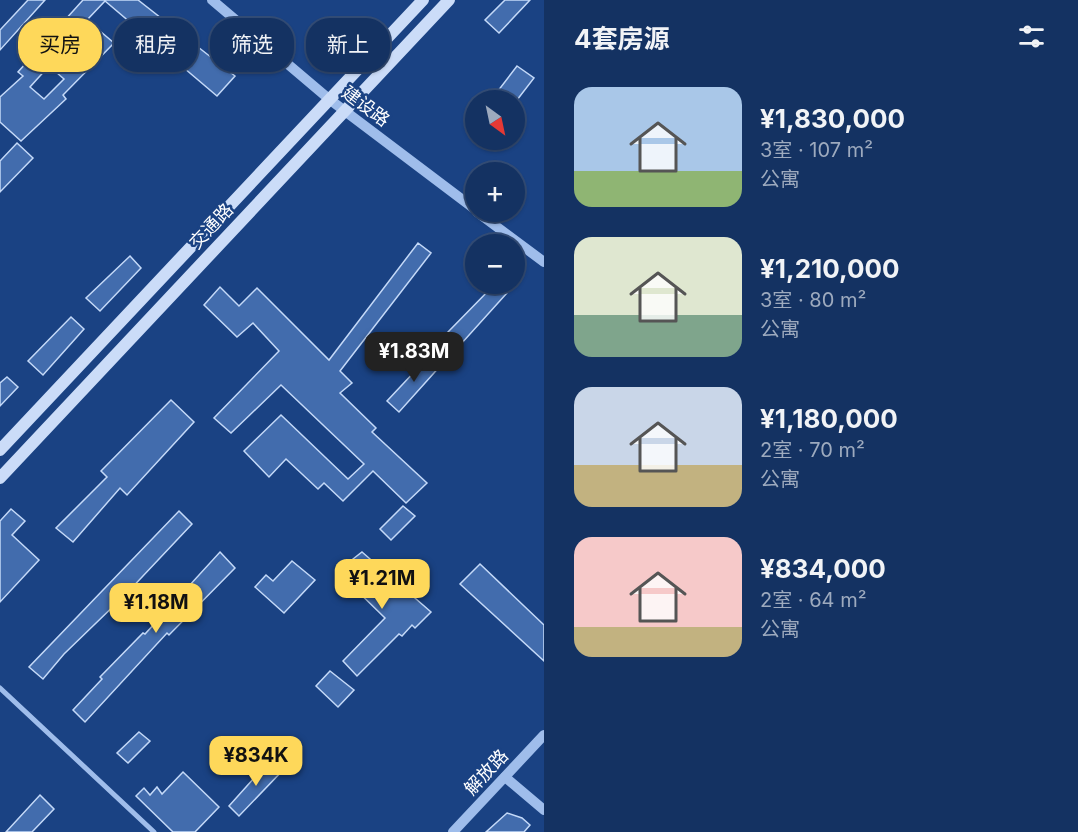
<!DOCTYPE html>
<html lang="zh">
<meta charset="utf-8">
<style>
:root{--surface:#143262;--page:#213e6b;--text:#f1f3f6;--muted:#9daabe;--line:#334d77;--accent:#fed85a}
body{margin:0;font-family:Inter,"Noto Sans SC",sans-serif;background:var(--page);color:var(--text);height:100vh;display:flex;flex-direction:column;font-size:22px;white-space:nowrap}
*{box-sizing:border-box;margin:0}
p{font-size:20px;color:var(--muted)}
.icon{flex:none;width:33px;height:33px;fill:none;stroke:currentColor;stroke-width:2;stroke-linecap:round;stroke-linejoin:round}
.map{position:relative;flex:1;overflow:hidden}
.drawer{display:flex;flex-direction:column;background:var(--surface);width:534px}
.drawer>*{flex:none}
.banner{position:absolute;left:18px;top:18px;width:435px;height:54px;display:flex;gap:12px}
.needle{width:39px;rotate:147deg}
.fabs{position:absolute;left:465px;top:90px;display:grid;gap:12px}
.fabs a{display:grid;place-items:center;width:60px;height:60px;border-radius:50%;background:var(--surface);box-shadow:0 2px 4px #0004,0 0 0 2px var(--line);font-size:30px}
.price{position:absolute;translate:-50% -51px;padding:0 14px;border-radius:12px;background:var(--accent);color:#111;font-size:20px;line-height:39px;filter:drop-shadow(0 2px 3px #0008)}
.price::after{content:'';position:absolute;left:50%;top:36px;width:18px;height:14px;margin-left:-9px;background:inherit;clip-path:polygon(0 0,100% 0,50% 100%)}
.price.selected{background:#222;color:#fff}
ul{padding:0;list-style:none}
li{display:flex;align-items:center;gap:18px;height:150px;padding:0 30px}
li span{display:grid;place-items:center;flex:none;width:168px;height:120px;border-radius:18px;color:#555}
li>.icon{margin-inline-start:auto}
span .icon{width:72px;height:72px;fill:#fffc;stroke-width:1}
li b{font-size:26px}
h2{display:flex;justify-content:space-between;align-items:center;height:72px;padding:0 30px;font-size:26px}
.chip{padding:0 21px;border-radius:24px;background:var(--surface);box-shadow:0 2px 4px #0004,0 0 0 2px var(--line);font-size:21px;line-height:54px}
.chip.selected{background:var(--accent);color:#111}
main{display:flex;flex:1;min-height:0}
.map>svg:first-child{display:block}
</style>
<main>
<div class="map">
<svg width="544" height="832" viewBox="0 0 544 832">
<rect width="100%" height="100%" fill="#1a4283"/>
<g fill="#426cad" stroke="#c4d9f8" stroke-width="1.5" fill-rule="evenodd">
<path d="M28,0h17l-45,50v-20z"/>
<path d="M83,0h55l97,76 -18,20 -112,-95 -18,19 27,23 -51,52 3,4 -45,42 -21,-19v-25l23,-21 -5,-4zM49,66l15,13 -20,20 -14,-12z"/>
<path d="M505,0h25l-31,33 -14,-13z"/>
<path d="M517,66l17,12 -17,22h-26z"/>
<path d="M17,143l16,15 -33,34v-31z"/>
<path d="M418,243l13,10 -91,118 12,12 -12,10 36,35 -4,4 55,51 -21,20 -33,-32 -30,30 -19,-18 -6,6 -32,-30 -17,18 -25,-26 37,-36 67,64 16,-15 -83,-79 -50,48 -17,-15 65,-67 -26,-28 -16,14 -33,-32 16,-18 19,19 18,-18 72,72z"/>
<path d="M130,256l11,12 -41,43 -14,-13z"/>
<path d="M495,284h20l-54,60 -13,-12z"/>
<path d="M71,317l13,12 -41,46 -15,-14z"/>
<path d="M431,354l11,10 -43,48 -12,-11z"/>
<path d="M7,377l11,10 -18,19v-23z"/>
<path d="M171,400l23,22 -67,73 -7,-7 -47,54 -17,-14 51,-51 -6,-6z"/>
<path d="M403,506l12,10 -24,24 -11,-11z"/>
<path d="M11,509l14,12 -13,14 27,25 -39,42v-81z"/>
<path d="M179,511l13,13 -66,70 -62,60 -21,25 -14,-12z"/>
<path d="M220,552l15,16 -66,67 -2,-2 -82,89 -12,-12 29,-31 -2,-2 43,-44 2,1z"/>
<path d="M362,552l69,60 -16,16 -3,-3 -10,11 -3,-2 -42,42 -14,-15 42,-43 -42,-41 14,-14 -4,-4z"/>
<path d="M292,561l23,19 -31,33 -29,-26 11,-12 7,6z"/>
<path d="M480,564l64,61v36l-84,-77z"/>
<path d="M330,671l24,19 -16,17 -22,-21z"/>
<path d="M139,732l11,9 -22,22 -11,-10z"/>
<path d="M271,759l13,10 -45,47 -10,-10z"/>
<path d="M183,772l36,35 -24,25h-22l-37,-36 8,-8 6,7 7,-8 5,7z"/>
<path d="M40,795l14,14 -22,23h-26z"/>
<path d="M507,813l15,5 8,7 -6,7h-38z"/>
</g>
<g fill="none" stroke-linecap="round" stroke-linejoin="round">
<path stroke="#9fbdeb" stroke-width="5" d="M0,688l154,144"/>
<g stroke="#9fbdeb" stroke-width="10">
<path d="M212,0l117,99 147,111"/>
<path d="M477,212l67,50"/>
<path d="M505,777l39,33"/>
<path d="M453,832l91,-97"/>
</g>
<g stroke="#cbdcf8" stroke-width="12">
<path d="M0,450l423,-450"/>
<path d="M0,478l449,-478"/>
</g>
</g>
<g text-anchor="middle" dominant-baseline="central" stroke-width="5" stroke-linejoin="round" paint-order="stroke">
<g font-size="18" fill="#fff" stroke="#1a4283">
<text transform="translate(366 106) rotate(37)">建设路</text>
<text transform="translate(211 226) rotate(-47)">交通路</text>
<text transform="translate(486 772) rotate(-47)">解放路</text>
</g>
</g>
</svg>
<div class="fabs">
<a><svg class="needle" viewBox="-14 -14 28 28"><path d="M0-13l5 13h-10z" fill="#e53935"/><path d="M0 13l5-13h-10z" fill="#9daabe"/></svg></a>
<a>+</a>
<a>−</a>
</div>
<b class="price selected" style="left:414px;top:383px">¥1.83M</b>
<b class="price" style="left:382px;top:610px">¥1.21M</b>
<b class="price" style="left:156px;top:634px">¥1.18M</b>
<b class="price" style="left:256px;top:787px">¥834K</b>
<div class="banner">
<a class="chip selected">买房</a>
<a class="chip">租房</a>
<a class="chip">筛选</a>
<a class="chip">新上</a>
</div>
</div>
<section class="drawer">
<h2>4套房源<svg class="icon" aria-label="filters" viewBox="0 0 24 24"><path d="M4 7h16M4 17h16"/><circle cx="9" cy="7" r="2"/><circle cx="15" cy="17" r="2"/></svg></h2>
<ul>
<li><span style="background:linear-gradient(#a9c7e8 70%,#8fb573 0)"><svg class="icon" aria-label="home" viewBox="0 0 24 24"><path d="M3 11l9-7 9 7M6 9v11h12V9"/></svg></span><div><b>¥1,830,000</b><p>3室 · 107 m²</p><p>公寓</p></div></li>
<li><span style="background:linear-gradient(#dfe7d0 65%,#7fa58c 0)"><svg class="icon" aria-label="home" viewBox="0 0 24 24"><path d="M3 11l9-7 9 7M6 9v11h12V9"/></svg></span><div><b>¥1,210,000</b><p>3室 · 80 m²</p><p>公寓</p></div></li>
<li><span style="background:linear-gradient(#c9d6e8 65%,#c2b280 0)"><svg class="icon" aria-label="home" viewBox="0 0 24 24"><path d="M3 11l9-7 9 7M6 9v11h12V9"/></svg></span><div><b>¥1,180,000</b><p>2室 · 70 m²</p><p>公寓</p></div></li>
<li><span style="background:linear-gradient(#f6c9c9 75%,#c2b280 0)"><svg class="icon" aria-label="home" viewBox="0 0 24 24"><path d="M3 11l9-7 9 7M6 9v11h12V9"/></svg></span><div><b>¥834,000</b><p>2室 · 64 m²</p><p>公寓</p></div></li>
</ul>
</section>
</main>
